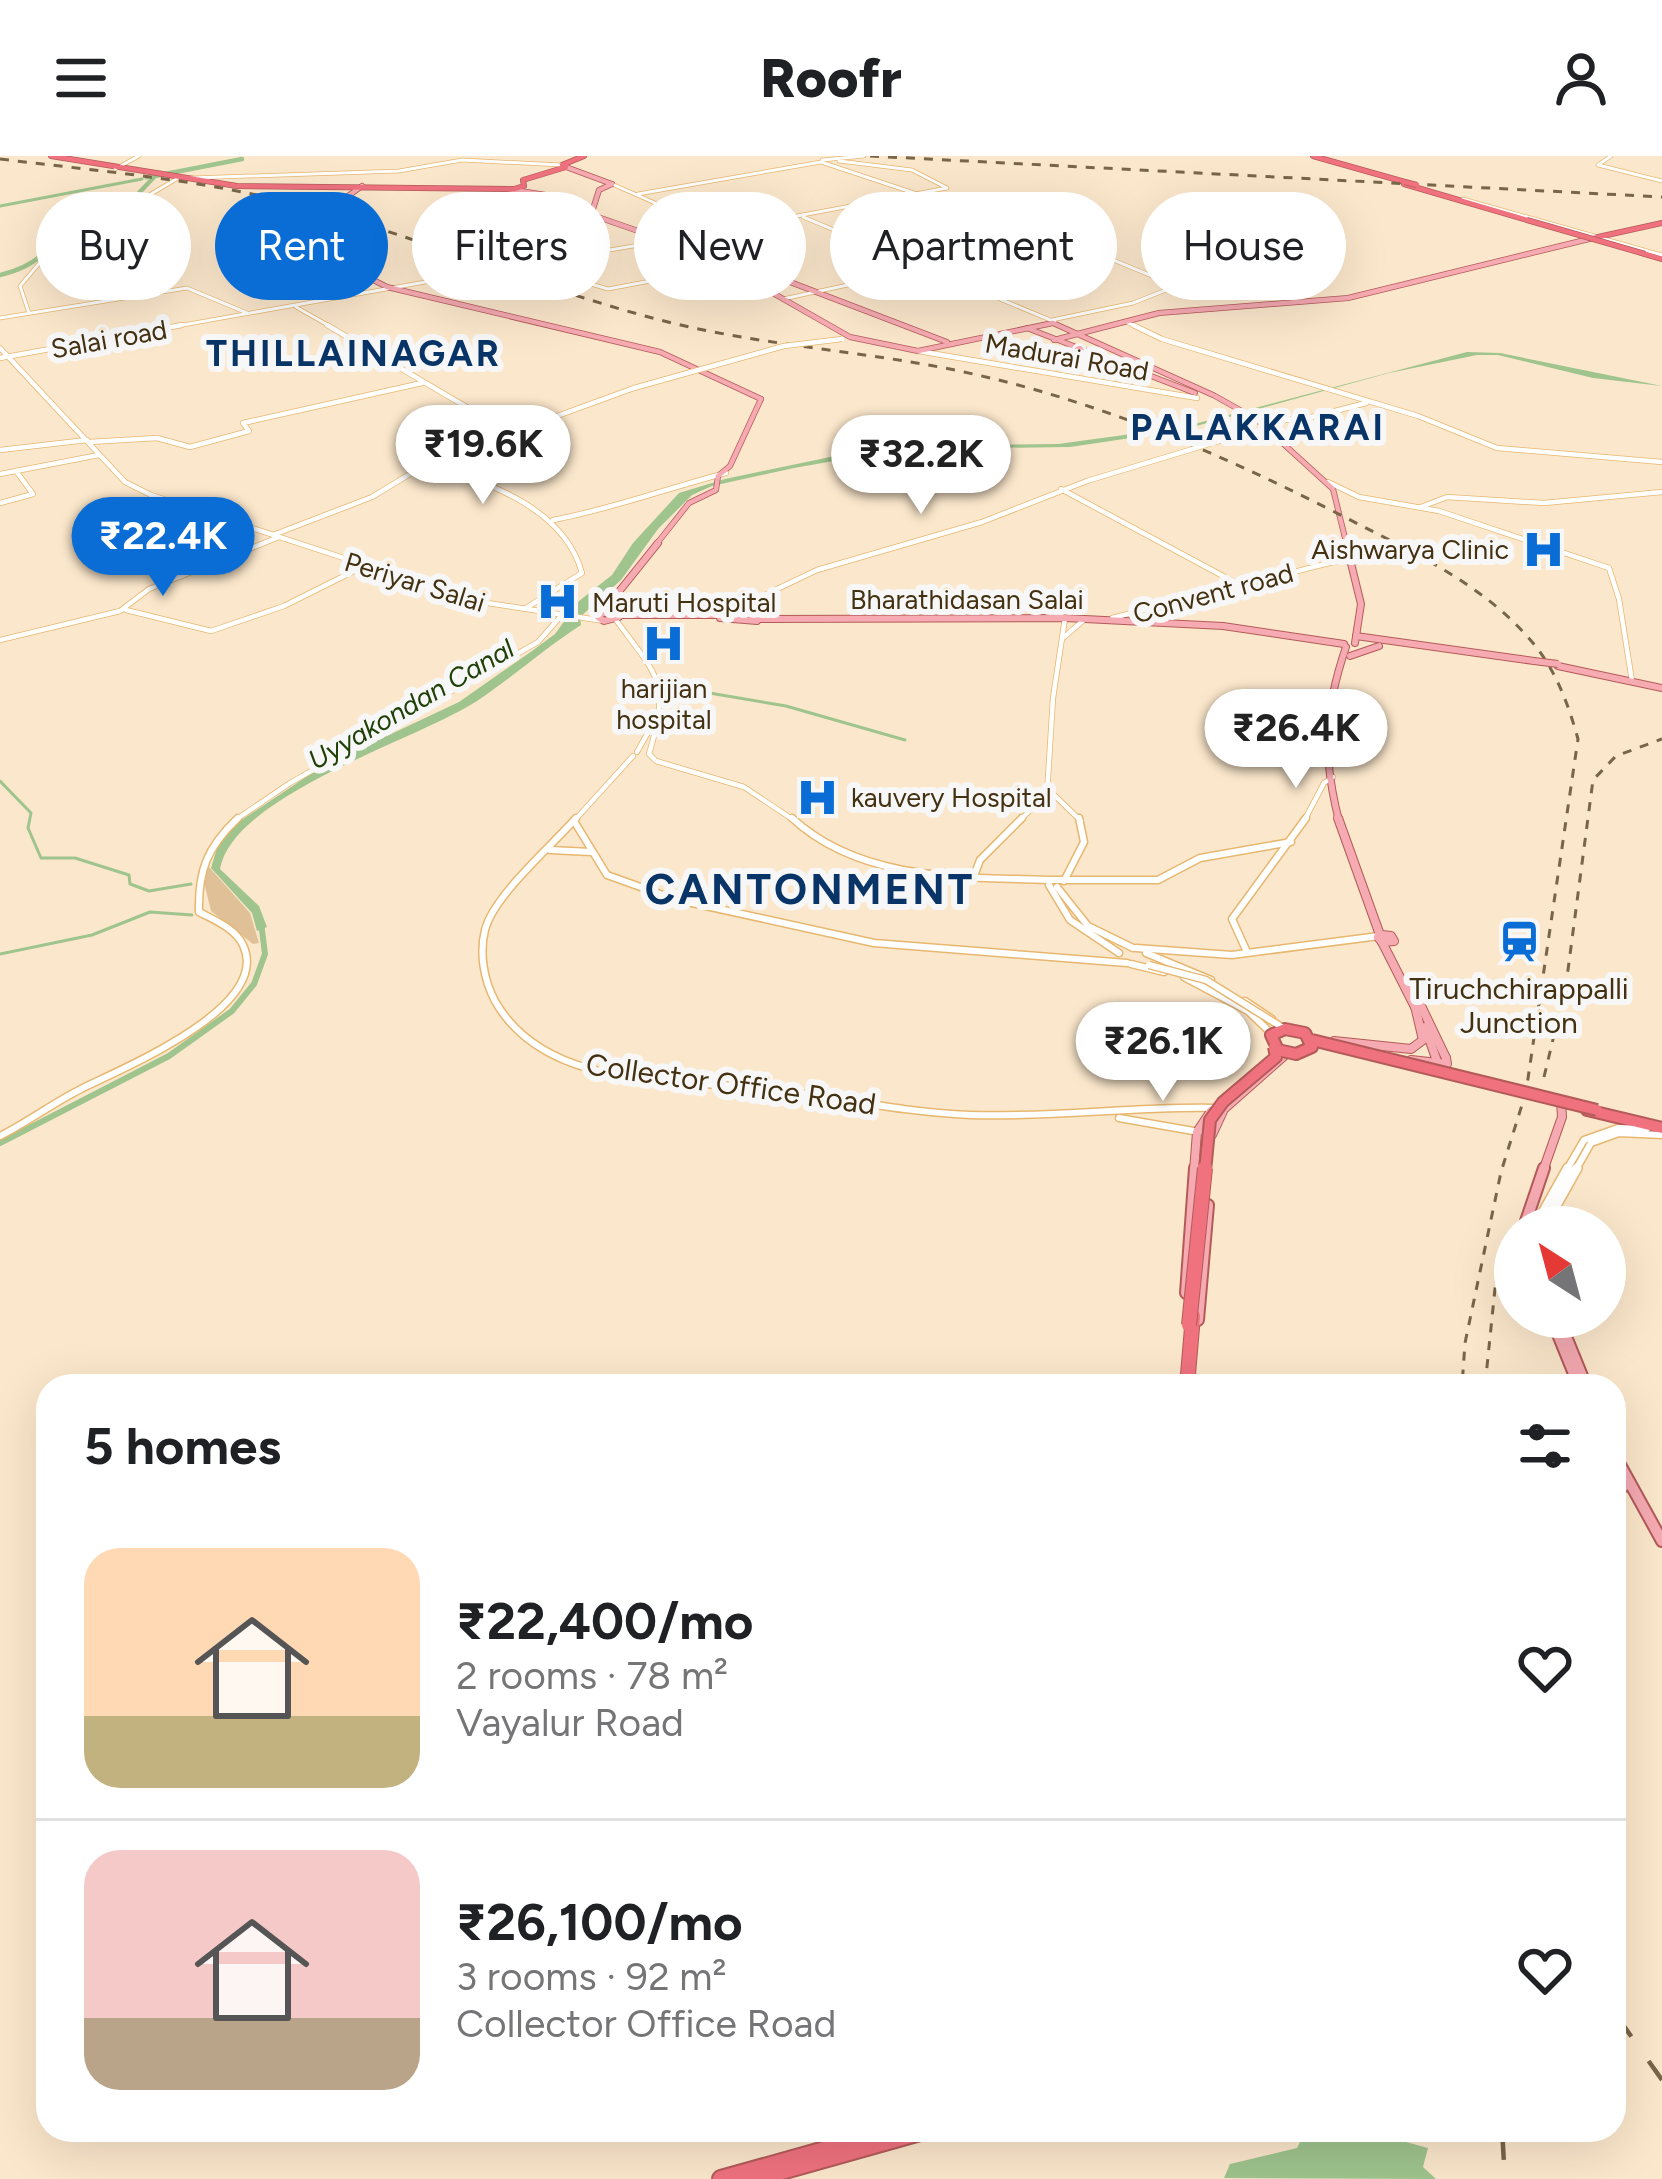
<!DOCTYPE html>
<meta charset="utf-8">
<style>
:root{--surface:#fff;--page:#f2f2f2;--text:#202124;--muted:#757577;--line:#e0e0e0;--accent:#096dd5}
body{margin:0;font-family:Figtree,sans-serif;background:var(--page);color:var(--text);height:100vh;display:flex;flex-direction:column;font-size:45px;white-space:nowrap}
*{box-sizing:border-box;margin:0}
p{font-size:39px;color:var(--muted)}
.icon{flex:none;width:66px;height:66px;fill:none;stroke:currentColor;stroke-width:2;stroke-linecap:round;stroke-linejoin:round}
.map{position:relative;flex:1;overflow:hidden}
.details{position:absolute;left:36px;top:1218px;width:1590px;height:768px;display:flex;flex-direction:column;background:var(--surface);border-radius:36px;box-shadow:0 12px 48px #0002}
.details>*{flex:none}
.guide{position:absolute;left:36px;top:36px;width:1590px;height:108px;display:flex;gap:24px}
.needle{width:78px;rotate:324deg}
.fabs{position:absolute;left:1494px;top:1050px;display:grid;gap:24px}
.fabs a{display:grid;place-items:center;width:132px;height:132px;border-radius:50%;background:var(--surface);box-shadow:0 12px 48px #0002;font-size:60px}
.price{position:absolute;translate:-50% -102px;padding:0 27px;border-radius:42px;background:#fff;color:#222;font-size:39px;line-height:78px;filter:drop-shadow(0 3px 6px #0008)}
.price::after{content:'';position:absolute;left:50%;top:72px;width:36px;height:27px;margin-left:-18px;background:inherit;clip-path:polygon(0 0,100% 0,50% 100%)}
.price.selected{background:var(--accent);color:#fff}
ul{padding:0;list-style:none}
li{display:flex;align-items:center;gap:36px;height:300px;padding:0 48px}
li+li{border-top:3px solid var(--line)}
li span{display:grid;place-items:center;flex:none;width:336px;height:240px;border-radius:36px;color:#555}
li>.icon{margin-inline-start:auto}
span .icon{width:144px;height:144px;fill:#fffc;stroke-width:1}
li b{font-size:51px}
h2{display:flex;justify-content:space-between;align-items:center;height:144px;padding:0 48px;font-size:51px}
.tag{padding:0 42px;border-radius:54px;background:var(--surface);box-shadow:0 12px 48px #0002;font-size:42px;line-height:108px}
.tag.selected{background:var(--accent);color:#fff}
header{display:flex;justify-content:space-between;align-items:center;height:156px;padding:0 48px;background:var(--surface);font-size:54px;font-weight:800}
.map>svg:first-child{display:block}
</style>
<header><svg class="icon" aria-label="menu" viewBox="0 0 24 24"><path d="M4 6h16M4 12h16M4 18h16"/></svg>Roofr<svg class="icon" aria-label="person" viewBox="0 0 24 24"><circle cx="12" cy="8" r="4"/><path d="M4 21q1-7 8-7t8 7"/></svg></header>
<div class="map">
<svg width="1662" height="2023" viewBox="0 0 1662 2023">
<rect width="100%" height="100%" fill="#fbe7cb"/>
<path fill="#e0c197" d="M209,711l41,46 9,30 -6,1 -42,-33 -9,-37z"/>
<g fill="#9fc48d">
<path d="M1467,196l33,1 162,33 -69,-8 -95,-23h-21l-88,18 -211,58 -108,16 -168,2 -108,19 -82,18 -20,9 -34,34 -37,51 -41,37 1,8c-36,23 -68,52 -104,76 -60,39 -244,94 -257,168l39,37 8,21 -10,4 -5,-18 -41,-45 6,-20 20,-25 84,-56 138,-65 73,-51 23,-17 24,-33 33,-26 21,-32 46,-50 46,-14 158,-33 175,-2 125,-17z"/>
<path d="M1306,1974h94l6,12 22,6 -5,19 13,12 -212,-1 6,-14 67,-16z"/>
</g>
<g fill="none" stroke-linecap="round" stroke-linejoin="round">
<g stroke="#9fc48d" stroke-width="3">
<path d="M146,22l9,-2"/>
<path d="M0,50l142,-27"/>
<path d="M686,533l100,17 119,34"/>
<path d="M0,625l31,32 -3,15 13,30h34l54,17 1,9 19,7 42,-7"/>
<path d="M0,798l92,-19 58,-23 42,3"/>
</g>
<path stroke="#9fc48d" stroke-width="6" d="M0,987l169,-87 63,-45 22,-27 11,-30 -4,-32"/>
<path stroke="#9fc48d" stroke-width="4.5" d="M0,119c21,-5 41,-14 53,-33 6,-12 4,-18 16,-26l68,-21 18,-19 87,-17"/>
<defs>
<g id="secondary-far3">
<path d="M1611,0l-13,9 64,16"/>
<path d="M822,4l42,-4"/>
<path d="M115,13l24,-13"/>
<path d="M191,22l208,-7 63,-11 100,5"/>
<path d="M612,28l104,46"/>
<path d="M638,38l183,-32 285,95 70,29 -43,17 -81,17"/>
<path d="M1463,43l199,56"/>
<path d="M803,61l252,105"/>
<path d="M246,78l38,26 78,33"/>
<path d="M668,84l279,-52 -35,-18 -73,-9"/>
<path d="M579,98l-33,17 62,18 133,-25"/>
<path d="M521,109l124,-21"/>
<path d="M783,143l139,-30"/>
<path d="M296,151l37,21"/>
<path d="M29,157l-9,-27 45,-53 44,-14 69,-41"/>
<path d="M0,162l187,-30 60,25"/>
<path d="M1126,166l14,6"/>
<path d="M166,172l265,-47"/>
</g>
<g id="secondary-far2">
<path d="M327,169l182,107"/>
<path d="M1133,169l29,14 256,77 79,32 165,14"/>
<path d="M0,192l125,134 26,13 324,106 129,20"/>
<path d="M918,195l279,47"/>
<path d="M0,202l182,-33"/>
<path d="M1263,266l45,-4 58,-15"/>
<path d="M89,286l68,-4 33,9 59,-16 -6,-8 179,-40"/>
<path d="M0,294l87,-10"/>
<path d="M429,307c58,20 135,44 153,110l-56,35"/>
<path d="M0,318l99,-19"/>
<path d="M1328,326l31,15 80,14 170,57 10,31 13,82"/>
<path d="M1061,333l175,94"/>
<path d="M0,347l33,-9 -17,-23"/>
<path d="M1421,351l26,-10 97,6 118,-11"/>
<path d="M553,364c59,-11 115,-32 173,-47"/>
<path d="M273,379l99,-38 56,-34 206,-75"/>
<path d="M746,448l71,-34 165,-48 105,-41"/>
<path d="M126,454l85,21 73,-25 80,-40"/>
<path d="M1112,462l237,-60"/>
<path d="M616,464c41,56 55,60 33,134l7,7 88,26 51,34"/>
<path d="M1064,481l21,-18"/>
<path d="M0,484l120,-29 29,-22 130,-52"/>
<path d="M637,596l14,-25"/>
<path d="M1049,634l32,31"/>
<path d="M234,665l56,-38 248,-141 23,-26"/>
<path d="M574,665l59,-65"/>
<path d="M1019,665l28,-27 6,-96 12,-80"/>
<path d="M1304,665l20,-38 9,-6"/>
</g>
<g id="secondary-far1">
<path d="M576,662c-25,29 -82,77 -91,112 -6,24 -1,50 10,71 50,89 179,78 266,87 70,8 138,24 209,27 82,3 164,-9 246,-7"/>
<path d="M792,662c69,64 172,59 261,62"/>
<path d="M574,665l33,54 67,24 200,44 253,20"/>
<path d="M550,694l41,2"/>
<path d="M974,720l6,-16 42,-42"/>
<path d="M1055,724h103l42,-22 91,-16"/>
<path d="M1064,725l20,-39 -5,-24"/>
<path d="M1049,729l21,35 49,33"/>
<path d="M1057,731l31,39 45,22"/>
<path d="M1136,792l96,7 147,-19"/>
<path d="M1247,796l-15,-33 74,-101"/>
<path d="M1146,797l65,27"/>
<path d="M1131,808l33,8"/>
<path d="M1184,821l64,34 27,26"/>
<path d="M1245,845l27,18"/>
<path d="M1119,962l80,14"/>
<path d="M0,980c28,-14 53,-33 81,-47 39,-20 192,-81 162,-144 -8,-17 -29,-25 -44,-33 -1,-41 8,-65 39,-94"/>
<path d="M1566,1015l18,-31 34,-12 29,1"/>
<path d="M1575,1015l16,-28 28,-10 43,2"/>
</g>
<g id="secondary">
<path d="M1535,1071l33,-59"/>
<path d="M1544,1071l33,-59"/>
</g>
<g id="primary-far3">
<path d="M566,11l46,17"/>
<path d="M508,33l69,11 18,16 69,24 -4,2"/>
<path d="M334,50l28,-20"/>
<path d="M593,53l6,-19 13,-6"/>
<path d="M297,85l90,46 273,65 101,47"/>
<path d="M663,85l46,10 238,91"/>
<path d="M645,88l105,36 100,57 68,14 135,-28 160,72"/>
<path d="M1027,172l168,65"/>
<path d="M1054,184l105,-27 189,-15 241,-59"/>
<path d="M1215,240l41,23 77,70 14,57"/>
<path d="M655,390l34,-43 27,-13 2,-14 12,-10 31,-67"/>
</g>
<g id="primary-far2">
<path d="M1346,387l15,61 -6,39"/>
<path d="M603,457h12l4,4 -15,4 -6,-4z"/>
<path d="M601,458l57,-71"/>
<path d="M618,459h100l28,-11 16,1 -10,14 313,-1 158,8 121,18"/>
<path d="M720,462l37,3"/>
<path d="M1356,480l178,25"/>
<path d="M1350,500l29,-10"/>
<path d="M1558,510l104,22"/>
<path d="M1339,665c-17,-67 -15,-109 7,-174"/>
</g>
<g id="primary-far1">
<path d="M1338,662l42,117"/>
<path d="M1382,779l9,1 3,5 -12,1 -4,-5z"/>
<path d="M1382,786l35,69"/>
<path d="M1412,831l34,71"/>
<path d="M1425,871l13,37"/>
<path d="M1334,885l77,8 12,-9 -8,-34"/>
<path d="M1411,904l36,4 -1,-6"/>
<path d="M1212,979l12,-26 60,-53"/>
<path d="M1194,1015l3,-39 14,-21"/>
<path d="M1543,1015l19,-54 -1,-16"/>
</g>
<g id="primary">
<path d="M1524,1071l20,-59"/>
<path d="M1186,1137l9,-125"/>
<path d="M1551,1161l28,69"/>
<path d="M1558,1161l28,69"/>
<path d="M1198,1164l10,-115"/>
<path d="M1614,1298l48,87"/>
<path d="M1614,1314l10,16"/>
</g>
<g id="highway-far3">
<path d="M51,0l186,30 277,3 10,-3 -1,-6 43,-13"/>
<path d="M1313,0l92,26"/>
<path d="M562,9l22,-9"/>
<path d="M1404,28l123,36"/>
<path d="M1589,83l73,-16"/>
<path d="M1645,98l17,5"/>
</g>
<path id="highway-far2" d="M1587,954l75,18"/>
<path id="highway-far1" d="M1187,1230l6,-70"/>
<g id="highway">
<path d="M721,2023l175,-49"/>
<path d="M753,2023l174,-49"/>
</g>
</defs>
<use href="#secondary-far3" stroke="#e7b76f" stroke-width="4.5"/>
<use href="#secondary-far2" stroke="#e7b76f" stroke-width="6"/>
<use href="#secondary-far1" stroke="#e7b76f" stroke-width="9"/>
<use href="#secondary" stroke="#e7b76f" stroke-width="12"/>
<use href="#primary-far3" stroke="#b45b59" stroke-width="6"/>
<use href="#primary-far2" stroke="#b45b59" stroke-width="8"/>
<use href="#primary-far1" stroke="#b45b59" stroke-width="10"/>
<use href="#primary" stroke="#b45b59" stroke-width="14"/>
<use href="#highway-far3" stroke="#b45b59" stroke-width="6"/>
<use href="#highway-far2" stroke="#b45b59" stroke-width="14"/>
<use href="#highway-far1" stroke="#b45b59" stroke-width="16"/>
<use href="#highway" stroke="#b45b59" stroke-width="20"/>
<use href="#secondary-far3" stroke="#fff" stroke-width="3"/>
<use href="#secondary-far2" stroke="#fff" stroke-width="4.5"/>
<use href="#secondary-far1" stroke="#fff" stroke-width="6"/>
<use href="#secondary" stroke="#fff" stroke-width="9"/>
<use href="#primary-far3" stroke="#f6aab2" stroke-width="4.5"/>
<use href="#primary-far2" stroke="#f6aab2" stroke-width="6"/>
<use href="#primary-far1" stroke="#f6aab2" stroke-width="8"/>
<use href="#primary" stroke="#f6aab2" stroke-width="10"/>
<use href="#highway-far3" stroke="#f0727f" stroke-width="4.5"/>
<use href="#highway-far2" stroke="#f0727f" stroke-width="10"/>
<use href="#highway-far1" stroke="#f0727f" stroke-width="14"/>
<use href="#highway" stroke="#f0727f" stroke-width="16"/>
<g stroke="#796547" stroke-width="3" stroke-dasharray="9 9" stroke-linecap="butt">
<path d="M870,0l792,41"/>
<path d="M0,3c105,13 211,21 314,50 119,33 234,83 354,113 97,24 198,29 296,50 140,30 269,87 396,153 59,30 121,60 166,110 28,30 41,65 52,104l-52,353 -25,80 -36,171 -3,43"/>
<path d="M1544,921l22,-92 27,-205 23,-24 46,-17"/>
<path d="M1485,1230l11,-107"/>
</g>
<g stroke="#796547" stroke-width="4.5" stroke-dasharray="30 30" stroke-linecap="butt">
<path d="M1614,1856l48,68"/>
<path d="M1502,1974l3,49"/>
</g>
<defs>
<path id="secondary-bridge-far2" d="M483,116l38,-7"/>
<g id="secondary-bridge-far1">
<path d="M634,232l150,-42 58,-7"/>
<path d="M1087,325l132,-40 37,-22"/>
</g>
<path id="secondary-bridge" d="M1149,809l57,15 79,49"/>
<path id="primary-bridge-far1" d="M312,68l22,-18"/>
<path id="primary-bridge" d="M1534,505l24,3"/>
<g id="highway-bridge-far2">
<path d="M1405,26l12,3"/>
<path d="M1527,64l118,34"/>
</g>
<g id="highway-bridge-far1">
<path d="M1285,873l20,4 7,14 -16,7 -18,-4 -7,-15z"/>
<path d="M1312,884l285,70"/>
<path d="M1205,1015l5,-51 13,-18 53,-45 -2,-10"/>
</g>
<path id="highway-bridge" d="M1189,1169l16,-157"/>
</defs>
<use href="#secondary-bridge-far2" stroke="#e7b76f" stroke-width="4.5" stroke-linecap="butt"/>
<use href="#secondary-bridge-far1" stroke="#e7b76f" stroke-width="6" stroke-linecap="butt"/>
<use href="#secondary-bridge" stroke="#e7b76f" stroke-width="9" stroke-linecap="butt"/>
<use href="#primary-bridge-far1" stroke="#b45b59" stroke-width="6" stroke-linecap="butt"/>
<use href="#primary-bridge" stroke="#b45b59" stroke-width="8" stroke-linecap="butt"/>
<use href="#highway-bridge-far2" stroke="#b45b59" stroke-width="6" stroke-linecap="butt"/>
<use href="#highway-bridge-far1" stroke="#b45b59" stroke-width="14" stroke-linecap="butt"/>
<use href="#highway-bridge" stroke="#b45b59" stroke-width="16" stroke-linecap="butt"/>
<use href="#secondary-bridge-far2" stroke="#fff" stroke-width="3"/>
<use href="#secondary-bridge-far1" stroke="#fff" stroke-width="4.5"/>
<use href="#secondary-bridge" stroke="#fff" stroke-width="6"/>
<use href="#primary-bridge-far1" stroke="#f6aab2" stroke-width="4.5"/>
<use href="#primary-bridge" stroke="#f6aab2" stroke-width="6"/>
<use href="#highway-bridge-far2" stroke="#f0727f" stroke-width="4.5"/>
<use href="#highway-bridge-far1" stroke="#f0727f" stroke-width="10"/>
<use href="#highway-bridge" stroke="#f0727f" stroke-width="14"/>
</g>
<defs>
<symbol id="hospital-bare" viewBox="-9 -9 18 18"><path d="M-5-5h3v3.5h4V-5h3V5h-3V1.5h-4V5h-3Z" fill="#096dd5" stroke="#f7f7f7" stroke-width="2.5" paint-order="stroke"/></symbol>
<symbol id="station-bare" viewBox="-9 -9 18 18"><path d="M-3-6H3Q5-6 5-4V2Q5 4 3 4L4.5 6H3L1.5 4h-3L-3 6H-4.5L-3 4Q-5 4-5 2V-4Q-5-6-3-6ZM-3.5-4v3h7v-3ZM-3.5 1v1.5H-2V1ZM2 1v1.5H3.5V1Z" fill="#096dd5" stroke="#f7f7f7" stroke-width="2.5" paint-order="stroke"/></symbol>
</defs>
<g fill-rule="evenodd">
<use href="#hospital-bare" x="1514" y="364" width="59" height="59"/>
<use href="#hospital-bare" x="528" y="416" width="59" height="59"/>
<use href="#hospital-bare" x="634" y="458" width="59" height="59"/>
<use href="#hospital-bare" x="788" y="612" width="59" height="59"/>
<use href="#station-bare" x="1490" y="756" width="59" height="59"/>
</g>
<g text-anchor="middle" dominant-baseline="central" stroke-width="12" stroke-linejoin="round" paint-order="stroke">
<g font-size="27" fill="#443112" stroke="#f7f7f7">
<text transform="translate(109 183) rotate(-10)">Salai road</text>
<text transform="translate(1067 201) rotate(10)">Madurai Road</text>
<text transform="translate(415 426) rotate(17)">Periyar Salai</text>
<text transform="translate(1213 437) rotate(-15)">Convent road</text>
<text x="967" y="443">Bharathidasan Salai</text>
</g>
<g font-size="27" fill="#443112" stroke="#f7f7f7" text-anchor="start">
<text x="1509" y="393" text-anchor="end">Aishwarya Clinic</text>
<text x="592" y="446">Maruti Hospital</text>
<text x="664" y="532" text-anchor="middle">harijian<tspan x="664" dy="31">hospital</tspan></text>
<text x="851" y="641">kauvery Hospital</text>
</g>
<g font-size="27" font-style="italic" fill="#1f4108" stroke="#f7f7f7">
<text transform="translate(411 548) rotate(-30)">Uyyakondan Canal</text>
</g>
<g font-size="30" fill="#443112" stroke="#f7f7f7">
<text x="1519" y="832">Tiruchchirappalli<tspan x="1519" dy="34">Junction</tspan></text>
</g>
<g font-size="30" fill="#443112" stroke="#f7f7f7">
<text transform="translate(731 928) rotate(8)">Collector Office Road</text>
</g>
<g font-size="36" font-weight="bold" letter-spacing="3" fill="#093467" stroke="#f7f7f7">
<text x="354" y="197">THILLAINAGAR</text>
<text x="1258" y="271">PALAKKARAI</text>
</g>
<g font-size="42" font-weight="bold" letter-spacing="3" fill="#093467" stroke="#f7f7f7">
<text x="810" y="733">CANTONMENT</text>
</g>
</g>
</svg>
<div class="fabs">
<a><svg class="needle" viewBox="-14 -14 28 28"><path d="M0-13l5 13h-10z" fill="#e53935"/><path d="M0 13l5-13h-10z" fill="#757577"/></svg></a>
</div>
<b class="price" style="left:483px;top:351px">₹19.6K</b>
<b class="price" style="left:921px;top:361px">₹32.2K</b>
<b class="price selected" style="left:163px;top:443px">₹22.4K</b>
<b class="price" style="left:1296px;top:635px">₹26.4K</b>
<b class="price" style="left:1163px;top:948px">₹26.1K</b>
<div class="guide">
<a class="tag">Buy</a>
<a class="tag selected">Rent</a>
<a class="tag">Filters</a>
<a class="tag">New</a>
<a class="tag">Apartment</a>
<a class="tag">House</a>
</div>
<section class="details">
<h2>5 homes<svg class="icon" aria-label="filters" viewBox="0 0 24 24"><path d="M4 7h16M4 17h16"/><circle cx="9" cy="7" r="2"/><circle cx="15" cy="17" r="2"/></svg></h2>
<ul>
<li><span style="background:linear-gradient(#ffd9b3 70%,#c2b280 0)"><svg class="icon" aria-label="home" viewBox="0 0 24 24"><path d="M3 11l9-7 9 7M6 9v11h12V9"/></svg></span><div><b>₹22,400/mo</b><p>2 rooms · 78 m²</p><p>Vayalur Road</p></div><svg class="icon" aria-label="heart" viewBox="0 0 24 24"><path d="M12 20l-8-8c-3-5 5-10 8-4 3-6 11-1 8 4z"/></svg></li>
<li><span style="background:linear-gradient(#f6c9c9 70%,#b9a48a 0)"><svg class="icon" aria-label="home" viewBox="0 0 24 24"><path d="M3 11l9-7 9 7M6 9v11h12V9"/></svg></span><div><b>₹26,100/mo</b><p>3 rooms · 92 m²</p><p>Collector Office Road</p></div><svg class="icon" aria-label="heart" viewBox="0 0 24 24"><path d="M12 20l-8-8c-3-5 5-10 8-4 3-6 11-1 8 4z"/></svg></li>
</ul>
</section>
</div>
